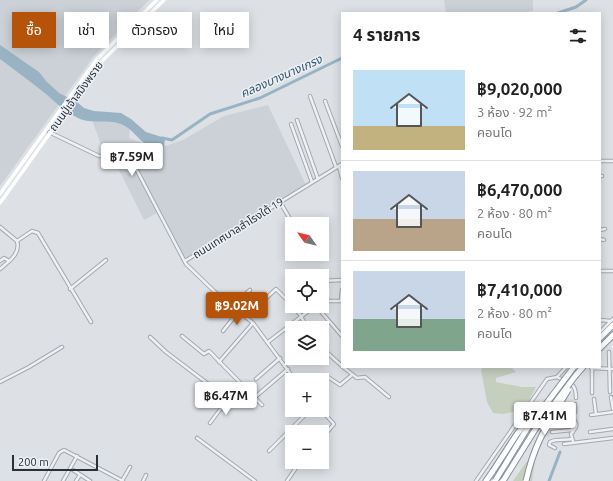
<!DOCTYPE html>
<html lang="th">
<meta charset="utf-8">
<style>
:root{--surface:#fff;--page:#f6f6f6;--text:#222;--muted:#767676;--line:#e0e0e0;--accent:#b45309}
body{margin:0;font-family:Ubuntu,"Noto Sans Thai",sans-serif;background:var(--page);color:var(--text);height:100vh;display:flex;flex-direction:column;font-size:15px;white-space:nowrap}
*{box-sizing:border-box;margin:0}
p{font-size:13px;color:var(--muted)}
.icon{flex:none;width:22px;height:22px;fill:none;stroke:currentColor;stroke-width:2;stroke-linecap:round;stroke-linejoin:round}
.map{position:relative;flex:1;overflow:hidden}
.details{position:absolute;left:341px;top:12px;width:260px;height:356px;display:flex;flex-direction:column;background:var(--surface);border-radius:0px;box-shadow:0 2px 10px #0003}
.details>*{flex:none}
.top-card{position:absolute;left:12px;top:12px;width:269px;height:36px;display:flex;gap:8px}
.needle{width:26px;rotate:304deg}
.controls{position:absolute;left:285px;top:217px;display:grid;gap:8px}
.controls a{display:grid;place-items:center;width:44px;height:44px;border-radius:0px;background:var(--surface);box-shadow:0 2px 10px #0003;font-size:20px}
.scale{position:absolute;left:12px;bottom:10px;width:86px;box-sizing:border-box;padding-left:4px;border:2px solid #27313b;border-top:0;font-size:11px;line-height:14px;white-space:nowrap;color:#27313b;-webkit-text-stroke:3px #ecf0f4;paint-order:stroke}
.price{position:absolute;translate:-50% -34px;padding:0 9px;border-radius:4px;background:#fff;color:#222;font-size:13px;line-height:26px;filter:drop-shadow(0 1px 2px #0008)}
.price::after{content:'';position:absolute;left:50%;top:24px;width:12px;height:9px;margin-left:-6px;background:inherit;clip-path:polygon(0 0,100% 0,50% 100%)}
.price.selected{background:var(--accent);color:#fff}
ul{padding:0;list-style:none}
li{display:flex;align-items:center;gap:12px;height:100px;padding:0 12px}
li+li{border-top:1px solid var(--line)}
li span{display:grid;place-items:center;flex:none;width:112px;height:80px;border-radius:0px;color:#555}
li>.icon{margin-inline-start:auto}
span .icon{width:48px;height:48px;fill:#fffc;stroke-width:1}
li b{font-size:17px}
h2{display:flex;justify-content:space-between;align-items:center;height:48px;padding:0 12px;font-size:17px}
.pill{padding:0 14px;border-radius:0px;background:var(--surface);box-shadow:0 2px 10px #0003;font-size:14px;line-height:36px}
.pill.selected{background:var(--accent);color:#fff}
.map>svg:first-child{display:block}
</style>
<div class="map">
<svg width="613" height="481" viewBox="0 0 613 481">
<rect width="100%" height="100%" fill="#dde1e6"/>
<g fill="#cbd1d7">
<path d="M0,0h149l-55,56 -94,130z"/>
<path d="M444,0h89v11l-14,2h-73z"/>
<path d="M268,105l38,80 -116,71 -5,1 -2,-1 -26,-43 -13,7 -29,-58 -8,-1 -15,-41 27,2 11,6 -1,10 23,9h10l21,-7 41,-24z"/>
</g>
<g fill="#c4cfbe">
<path d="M483,367h28l5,5 -20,6v4l26,5h14l-12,23 -21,4 -10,-1 -6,-11 -6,-32z"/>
<path d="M527,461h8l-3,20h-19z"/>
</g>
<path fill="#99b3c4" d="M0,45l39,27 7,9 13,12 18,9 7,6 10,3 27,2 10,6 15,13 19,6 -1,9c-23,3 -25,-14 -41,-22 -14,-7 -31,0 -45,-7 -12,-6 -22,-15 -32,-24 -15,-12 -31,-24 -46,-35z"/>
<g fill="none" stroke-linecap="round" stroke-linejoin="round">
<g stroke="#99b3c4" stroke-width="3">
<path d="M558,13l18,-6 10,-7"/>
<path d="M162,138l10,2 38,-26 50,-16 82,-40"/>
<path d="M549,481l11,-29"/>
</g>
<defs>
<g id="street">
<path d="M310,96l26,71"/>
<path d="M325,101l17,45"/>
<path d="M297,120l21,59"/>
<path d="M291,124l21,58"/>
<path d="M49,132l50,24h27l5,3 55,105 29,28 38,31 42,57"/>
<path d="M600,161h13"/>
<path d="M339,166l3,12"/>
<path d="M600,176h2"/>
<path d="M280,202l13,22"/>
<path d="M0,227l17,14"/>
<path d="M600,230l5,-1"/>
<path d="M600,239l4,1"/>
<path d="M17,241l15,-10 6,2 53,89"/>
<path d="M0,261l4,-3 5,3"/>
<path d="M185,261l157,-97"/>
<path d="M0,269c8,-7 21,-15 17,-28"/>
<path d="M600,271h13"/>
<path d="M322,281l20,-1"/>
<path d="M70,289l36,-29"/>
<path d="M322,301h20"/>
<path d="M341,301l1,-11"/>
<path d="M232,306l18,-16"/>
<path d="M293,306l9,11"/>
<path d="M316,306l26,30"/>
<path d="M246,317l30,-28 16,16"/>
<path d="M301,317l7,11"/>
<path d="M600,320l11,1"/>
<path d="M287,328l5,6"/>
<path d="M223,331l16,-20"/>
<path d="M600,332l13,-13"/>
<path d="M182,336l22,18 5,-3 53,54"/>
<path d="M150,337l16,15 62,47 12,-15"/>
<path d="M268,342l47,-36"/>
<path d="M322,348l20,18"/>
<path d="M609,352l1,40"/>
<path d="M219,362l34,-39"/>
<path d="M343,367l14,11 8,-1 24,20"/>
<path d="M591,368l22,1"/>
<path d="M557,377l9,-10"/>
<path d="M256,379l24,-21"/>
<path d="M318,380l7,-5 15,10 12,-10"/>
<path d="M0,382l29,-15 33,-20"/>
<path d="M592,393v-24"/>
<path d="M611,397l2,12"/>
<path d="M254,398l34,-29"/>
<path d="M594,399l2,15"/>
<path d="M321,410l13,14 -12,14"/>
<path d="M591,415l22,-3"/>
<path d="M571,421h4c4,6 -2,9 -4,13l2,7"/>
<path d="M210,423l18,-24"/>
<path d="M552,432l20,-2"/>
<path d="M573,432l-3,-16 5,-4v-8"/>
<path d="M590,432l23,-3"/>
<path d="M197,438l58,43"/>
<path d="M564,444l49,-6"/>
<path d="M555,448l-6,-3 1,-3c7,-4 14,-1 22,-3"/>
<path d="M269,451l41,-41"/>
<path d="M73,470l17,11"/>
<path d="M44,481l15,-28 5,-3 59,31"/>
<path d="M63,481l14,-25"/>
<path d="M76,481l4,-6"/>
<path d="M122,481l8,-14"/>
<path d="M143,481l3,-6"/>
<path d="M287,481l13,-19"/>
<path d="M476,481l71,-102 10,-2c13,7 19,5 19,21"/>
</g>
<g id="highway">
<path d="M600,338l13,-13"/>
<path d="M600,348l13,-13"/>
<path d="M576,375l7,-8"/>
<path d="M486,481l7,-10"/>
</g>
</defs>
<use href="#street" stroke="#a3a9af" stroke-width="4.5"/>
<use href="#highway" stroke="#85909b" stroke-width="7"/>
<use href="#street" stroke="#eff1f4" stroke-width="2.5"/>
<g stroke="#fff" stroke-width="3.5">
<path d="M0,194l97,-135 60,-59"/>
<path d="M0,203l100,-140 64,-63"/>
</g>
<use href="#highway" stroke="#fff" stroke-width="5"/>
<defs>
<g id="highway-bridge">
<path d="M493,471l24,-37 24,-30"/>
<path d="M495,481l32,-52 47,-62"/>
<path d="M503,481l33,-53 40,-53"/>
<path d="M526,481c9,-40 22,-57 42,-91"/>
</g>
</defs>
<use href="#highway-bridge" stroke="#85909b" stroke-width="7" stroke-linecap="butt"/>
<use href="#highway-bridge" stroke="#fff" stroke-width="5"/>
</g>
<g text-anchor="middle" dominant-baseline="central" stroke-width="3" stroke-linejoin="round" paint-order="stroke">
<g font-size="11" fill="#27313b" stroke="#ecf0f4">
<text transform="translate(76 96) rotate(-54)">ถนนปู่เจ้าสมิงพราย</text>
<text transform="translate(238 228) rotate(-32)">ถนนเทศบาลสำโรงใต้ 19</text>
</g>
<g font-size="12" font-style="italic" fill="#34536c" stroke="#ecf0f4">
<text transform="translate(281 76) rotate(-24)">คลองบางนางเกรง</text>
</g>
</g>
</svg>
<div class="controls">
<a><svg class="needle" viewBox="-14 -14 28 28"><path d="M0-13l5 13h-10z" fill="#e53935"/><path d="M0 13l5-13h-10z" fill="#767676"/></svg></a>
<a><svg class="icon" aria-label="locate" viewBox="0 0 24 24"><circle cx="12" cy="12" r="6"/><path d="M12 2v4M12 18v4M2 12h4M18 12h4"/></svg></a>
<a><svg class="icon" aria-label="layers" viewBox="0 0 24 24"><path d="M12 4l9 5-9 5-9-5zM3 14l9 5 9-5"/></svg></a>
<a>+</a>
<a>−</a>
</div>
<div class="scale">200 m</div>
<b class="price" style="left:132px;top:177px">฿7.59M</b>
<b class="price selected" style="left:237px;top:326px">฿9.02M</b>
<b class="price" style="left:226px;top:416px">฿6.47M</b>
<b class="price" style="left:545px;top:436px">฿7.41M</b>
<div class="top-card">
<a class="pill selected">ซื้อ</a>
<a class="pill">เช่า</a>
<a class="pill">ตัวกรอง</a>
<a class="pill">ใหม่</a>
</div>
<section class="details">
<h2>4 รายการ<svg class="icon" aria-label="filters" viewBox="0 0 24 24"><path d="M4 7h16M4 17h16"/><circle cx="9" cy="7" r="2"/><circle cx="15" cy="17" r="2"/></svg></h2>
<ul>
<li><span style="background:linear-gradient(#bfe0f5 70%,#c2b280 0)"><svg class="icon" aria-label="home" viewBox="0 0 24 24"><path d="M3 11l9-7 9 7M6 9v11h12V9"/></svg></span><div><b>฿9,020,000</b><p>3 ห้อง · 92 m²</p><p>คอนโด</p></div></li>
<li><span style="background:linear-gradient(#c9d6e8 60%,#b9a48a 0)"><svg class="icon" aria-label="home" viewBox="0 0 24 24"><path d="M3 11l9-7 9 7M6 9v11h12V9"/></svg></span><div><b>฿6,470,000</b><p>2 ห้อง · 80 m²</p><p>คอนโด</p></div></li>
<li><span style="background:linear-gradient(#c9d6e8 60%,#7fa58c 0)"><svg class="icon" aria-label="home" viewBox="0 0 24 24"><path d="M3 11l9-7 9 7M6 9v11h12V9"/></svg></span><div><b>฿7,410,000</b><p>2 ห้อง · 80 m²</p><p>คอนโด</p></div></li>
</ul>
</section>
</div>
